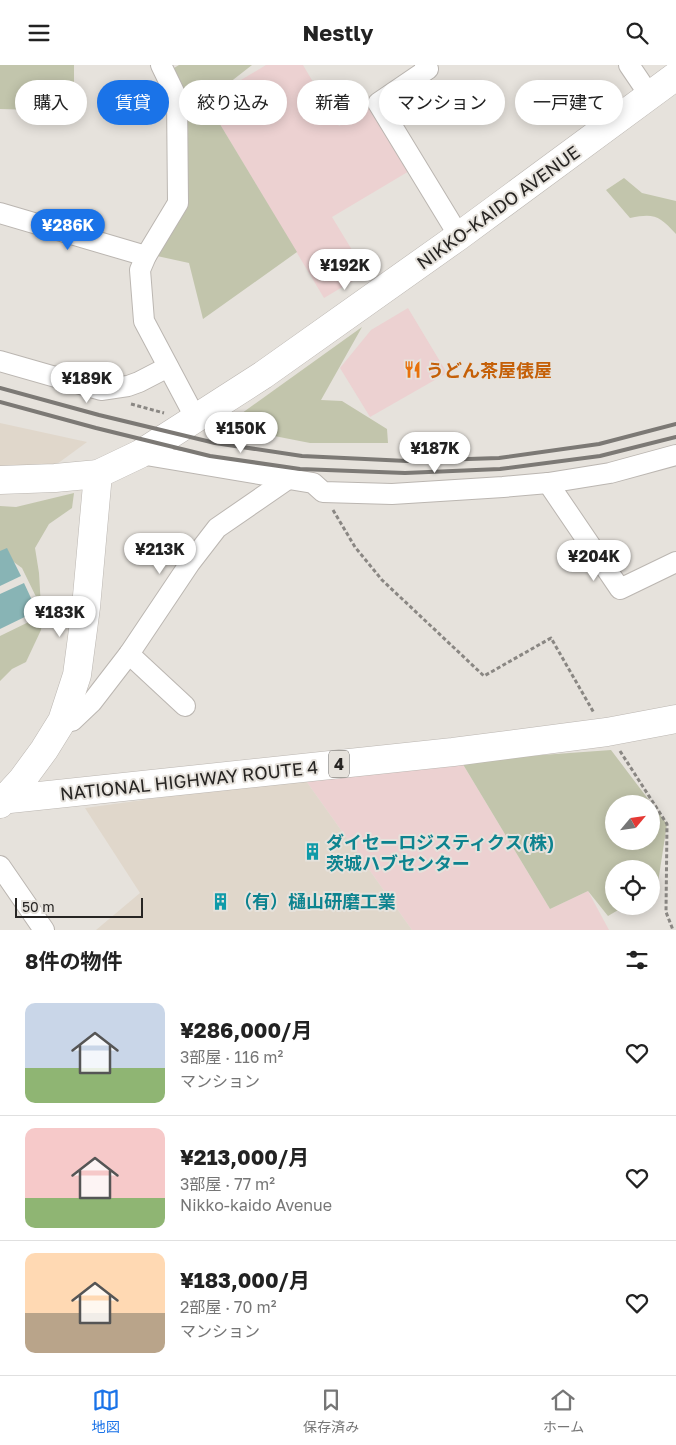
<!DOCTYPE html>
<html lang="ja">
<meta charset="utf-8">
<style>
:root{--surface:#fff;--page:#f6f6f6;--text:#222;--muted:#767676;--line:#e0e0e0;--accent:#1a73e8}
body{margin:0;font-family:"Golos Text","Noto Sans JP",sans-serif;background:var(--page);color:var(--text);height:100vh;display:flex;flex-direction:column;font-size:19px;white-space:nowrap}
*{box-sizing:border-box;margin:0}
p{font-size:16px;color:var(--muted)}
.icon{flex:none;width:28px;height:28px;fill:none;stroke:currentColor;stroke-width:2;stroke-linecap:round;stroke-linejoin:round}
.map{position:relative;height:865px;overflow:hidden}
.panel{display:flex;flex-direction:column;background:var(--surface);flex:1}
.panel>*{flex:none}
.hud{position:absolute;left:15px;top:15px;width:646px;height:45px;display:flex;gap:10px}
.needle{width:32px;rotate:61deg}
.controls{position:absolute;left:605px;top:730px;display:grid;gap:10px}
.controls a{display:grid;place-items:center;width:55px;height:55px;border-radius:50%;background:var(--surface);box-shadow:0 2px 12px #0003;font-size:25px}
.scale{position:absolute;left:15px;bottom:12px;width:128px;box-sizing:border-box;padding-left:5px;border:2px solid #272523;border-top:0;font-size:14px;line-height:18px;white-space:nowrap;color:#272523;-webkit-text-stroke:4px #e6e2dc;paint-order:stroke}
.price{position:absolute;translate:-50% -42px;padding:0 11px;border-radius:18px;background:#fff;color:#222;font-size:16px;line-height:32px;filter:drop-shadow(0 1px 2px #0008)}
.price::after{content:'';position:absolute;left:50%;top:30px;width:15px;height:11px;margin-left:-8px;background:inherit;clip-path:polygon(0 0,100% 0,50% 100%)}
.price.active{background:var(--accent);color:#fff}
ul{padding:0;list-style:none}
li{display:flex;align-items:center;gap:15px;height:125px;padding:0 25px}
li+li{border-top:1px solid var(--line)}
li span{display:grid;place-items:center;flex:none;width:140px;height:100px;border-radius:10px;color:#555}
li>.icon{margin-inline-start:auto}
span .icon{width:60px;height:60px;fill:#fffc;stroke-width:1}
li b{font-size:21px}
h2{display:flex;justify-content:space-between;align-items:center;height:60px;padding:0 25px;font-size:21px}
.chip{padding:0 18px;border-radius:22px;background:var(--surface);box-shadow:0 2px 12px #0003;font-size:18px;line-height:45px}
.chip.active{background:var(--accent);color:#fff}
header{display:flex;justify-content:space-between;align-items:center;height:65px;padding:0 25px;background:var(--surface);font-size:22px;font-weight:700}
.menu{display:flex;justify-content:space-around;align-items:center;height:70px;border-top:1px solid var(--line);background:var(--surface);font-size:14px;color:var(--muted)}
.menu a{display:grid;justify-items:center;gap:2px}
.menu .active{color:var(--accent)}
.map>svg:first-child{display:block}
</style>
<header><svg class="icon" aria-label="menu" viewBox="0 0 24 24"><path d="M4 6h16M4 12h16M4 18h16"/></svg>Nestly<svg class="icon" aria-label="search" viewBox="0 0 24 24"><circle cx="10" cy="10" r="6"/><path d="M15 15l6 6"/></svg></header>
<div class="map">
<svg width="676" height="865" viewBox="0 0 676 865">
<rect width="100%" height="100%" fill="#e6e2dc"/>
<g fill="#ecd1d1">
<path d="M266,0h37l36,61 39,-23 38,64 -84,50 34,56 -42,25 -118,-197z"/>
<path d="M408,243l39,65 -77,44 -30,-49 31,-38z"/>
<path d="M461,696l89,148 38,-18 21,39h-197l-108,-152z"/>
</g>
<g fill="#e0d7cb">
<path d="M0,358l87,19 -30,22 -57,15z"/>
<path d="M304,713l108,152h-316l44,-37 -55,-85z"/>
</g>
<g fill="#c2c5ac" fill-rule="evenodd">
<path d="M0,0h74v46l-74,-2z"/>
<path d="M179,0h73l-46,36 91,151 -94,67 -14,-56 -32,-7 31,-57 -1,-98 -13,-33z"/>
<path d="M624,113l18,15 34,8v33c-17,-18 -21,-21 -46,-16l-24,-28z"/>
<path d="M362,262l-41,73 21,1 45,28 1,14h-78l-86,-17z"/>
<path d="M74,428l-2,15 -23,16 -14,24 4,25 2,34 -19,-39 -22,-16v-46l16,1z"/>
<path d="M43,550l-2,15 -15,32 -14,7 -12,12v-45z"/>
<path d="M611,685l56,74 -10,65 -6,3v-23h-37v37h11l-17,10 -20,-25 -38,18 -89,-148zM614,739h37v37h-37z"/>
</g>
<g fill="#88b4b5">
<path d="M7,483l14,28 -21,10v-35z"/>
<path d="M24,518l13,28 -37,18v-35z"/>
</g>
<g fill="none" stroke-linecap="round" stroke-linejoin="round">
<defs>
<g id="street">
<path d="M161,0l16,33 1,105 -32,53 -6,14 4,51 52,98"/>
<path d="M425,0l3,4 -50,34 81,133"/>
<path d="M629,0l21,31"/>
<path d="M0,148l146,43"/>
<path d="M0,296l101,29 27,-4 11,-4 29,-15"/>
<path d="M140,389l173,29 10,9 69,2 111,-7 45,-4 62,-10 66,-18"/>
<path d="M548,418l72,106 56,-27"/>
<path d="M129,589l56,52"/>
<path d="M62,656h10l20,-19 37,-48 61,-91 27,-35 71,-49"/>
<path d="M0,801l44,64"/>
</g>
<g id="secondary">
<path d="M0,415l55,-2 43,-4 42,-20 123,-79 196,-139 217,-160"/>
<path d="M0,739l22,-24 22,-30 18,-29 15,-46 9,-68 12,-133"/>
</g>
<path id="highway" d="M0,735l453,-48 154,-20 69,-13"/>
</defs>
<use href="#street" stroke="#bbb6b1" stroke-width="22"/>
<use href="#secondary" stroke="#bbb6b1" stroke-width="29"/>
<use href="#highway" stroke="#bbb6b1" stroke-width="29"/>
<g stroke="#8a8783" stroke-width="3" stroke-dasharray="4 2.5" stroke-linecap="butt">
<path d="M131,339l33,9"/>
<path d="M333,445l22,37 27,33 102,96 67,-38 43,75"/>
<path d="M620,686l47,73 -1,88 7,18"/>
</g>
<use href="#street" stroke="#fff" stroke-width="20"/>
<use href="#secondary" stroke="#fff" stroke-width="28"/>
<use href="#highway" stroke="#fff" stroke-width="28"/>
<g stroke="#7c7975" stroke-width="4">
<path d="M0,323l99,27 116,28 87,13 105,5 92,-3 100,-14 77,-20"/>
<path d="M0,337l96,26 114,28 90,13 105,4 95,-4 100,-13 76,-19"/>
</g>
</g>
<defs>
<symbol id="restaurant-bare" viewBox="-9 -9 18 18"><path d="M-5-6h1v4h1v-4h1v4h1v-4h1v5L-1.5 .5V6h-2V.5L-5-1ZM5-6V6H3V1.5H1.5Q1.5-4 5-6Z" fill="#e8710a" stroke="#e6e2dc" stroke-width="2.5" paint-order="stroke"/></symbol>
<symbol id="building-bare" viewBox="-9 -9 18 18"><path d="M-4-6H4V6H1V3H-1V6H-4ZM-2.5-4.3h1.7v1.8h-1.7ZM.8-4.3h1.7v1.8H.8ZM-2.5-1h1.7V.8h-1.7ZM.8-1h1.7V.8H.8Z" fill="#0f9aa8" stroke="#e6e2dc" stroke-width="2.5" paint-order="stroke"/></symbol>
</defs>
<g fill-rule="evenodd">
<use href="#restaurant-bare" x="400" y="292" width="25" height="25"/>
<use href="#building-bare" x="300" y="774" width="25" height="25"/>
<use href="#building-bare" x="208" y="824" width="25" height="25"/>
</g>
<g text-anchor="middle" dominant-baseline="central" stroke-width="4" stroke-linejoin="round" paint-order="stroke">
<rect fill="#e6e2dc" stroke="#605e5a" stroke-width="1" x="329" y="685.5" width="20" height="27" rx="4"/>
<g font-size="16" font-weight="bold" fill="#272523">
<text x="339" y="699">4</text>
</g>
<g font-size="18" fill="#272523" stroke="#e6e2dc">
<text transform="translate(498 142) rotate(-36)">NIKKO-KAIDO AVENUE</text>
<text transform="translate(189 715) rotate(-6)">NATIONAL HIGHWAY ROUTE 4</text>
</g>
<g font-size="18" font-weight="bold" fill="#c56008" stroke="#e6e2dc" text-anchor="start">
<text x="426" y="305">うどん茶屋俵屋</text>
</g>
<g font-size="18" font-weight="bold" fill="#0d838f" stroke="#e6e2dc" text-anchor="start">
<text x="326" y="777">ダイセーロジスティクス(株)<tspan x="326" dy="21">茨城ハブセンター</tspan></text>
<text x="234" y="836">（有）樋山研磨工業</text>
</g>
</g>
</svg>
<div class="controls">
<a><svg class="needle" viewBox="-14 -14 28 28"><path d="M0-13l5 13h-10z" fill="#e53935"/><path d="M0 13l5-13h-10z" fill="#767676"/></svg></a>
<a><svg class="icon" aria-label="locate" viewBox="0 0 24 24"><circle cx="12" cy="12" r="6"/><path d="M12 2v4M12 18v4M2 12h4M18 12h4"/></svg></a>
</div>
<div class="scale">50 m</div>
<b class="price active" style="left:68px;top:186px">¥286K</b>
<b class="price" style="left:345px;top:226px">¥192K</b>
<b class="price" style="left:87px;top:339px">¥189K</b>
<b class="price" style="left:241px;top:389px">¥150K</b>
<b class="price" style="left:435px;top:409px">¥187K</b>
<b class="price" style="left:160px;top:510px">¥213K</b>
<b class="price" style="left:594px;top:517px">¥204K</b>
<b class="price" style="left:60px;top:573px">¥183K</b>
<div class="hud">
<a class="chip">購入</a>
<a class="chip active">賃貸</a>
<a class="chip">絞り込み</a>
<a class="chip">新着</a>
<a class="chip">マンション</a>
<a class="chip">一戸建て</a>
</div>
</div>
<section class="panel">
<h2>8件の物件<svg class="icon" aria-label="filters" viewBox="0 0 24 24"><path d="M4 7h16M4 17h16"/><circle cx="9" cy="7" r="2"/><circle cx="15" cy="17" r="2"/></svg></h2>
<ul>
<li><span style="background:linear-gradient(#c9d6e8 65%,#8fb573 0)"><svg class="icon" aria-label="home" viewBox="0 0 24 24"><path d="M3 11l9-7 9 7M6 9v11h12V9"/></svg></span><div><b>¥286,000/月</b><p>3部屋 · 116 m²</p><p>マンション</p></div><svg class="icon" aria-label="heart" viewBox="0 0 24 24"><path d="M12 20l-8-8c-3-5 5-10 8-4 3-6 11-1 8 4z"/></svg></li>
<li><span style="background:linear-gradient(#f6c9c9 70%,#8fb573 0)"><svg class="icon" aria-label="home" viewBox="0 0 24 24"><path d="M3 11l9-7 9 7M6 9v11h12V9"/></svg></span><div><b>¥213,000/月</b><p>3部屋 · 77 m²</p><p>Nikko-kaido Avenue</p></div><svg class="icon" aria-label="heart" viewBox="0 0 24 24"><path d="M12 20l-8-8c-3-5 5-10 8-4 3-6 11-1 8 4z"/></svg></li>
<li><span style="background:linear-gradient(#ffd9b3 60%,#b9a48a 0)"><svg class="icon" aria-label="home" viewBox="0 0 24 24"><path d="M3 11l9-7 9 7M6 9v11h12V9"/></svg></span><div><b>¥183,000/月</b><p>2部屋 · 70 m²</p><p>マンション</p></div><svg class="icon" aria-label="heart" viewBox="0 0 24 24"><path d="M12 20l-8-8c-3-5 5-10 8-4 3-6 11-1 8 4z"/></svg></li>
</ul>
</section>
<nav class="menu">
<a class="active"><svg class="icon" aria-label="map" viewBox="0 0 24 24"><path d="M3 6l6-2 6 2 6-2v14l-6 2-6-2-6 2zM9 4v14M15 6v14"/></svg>地図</a>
<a><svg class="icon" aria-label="saved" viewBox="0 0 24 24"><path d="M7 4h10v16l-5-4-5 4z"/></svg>保存済み</a>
<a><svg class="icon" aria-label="home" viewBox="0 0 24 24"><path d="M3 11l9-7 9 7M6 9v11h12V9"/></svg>ホーム</a>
</nav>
